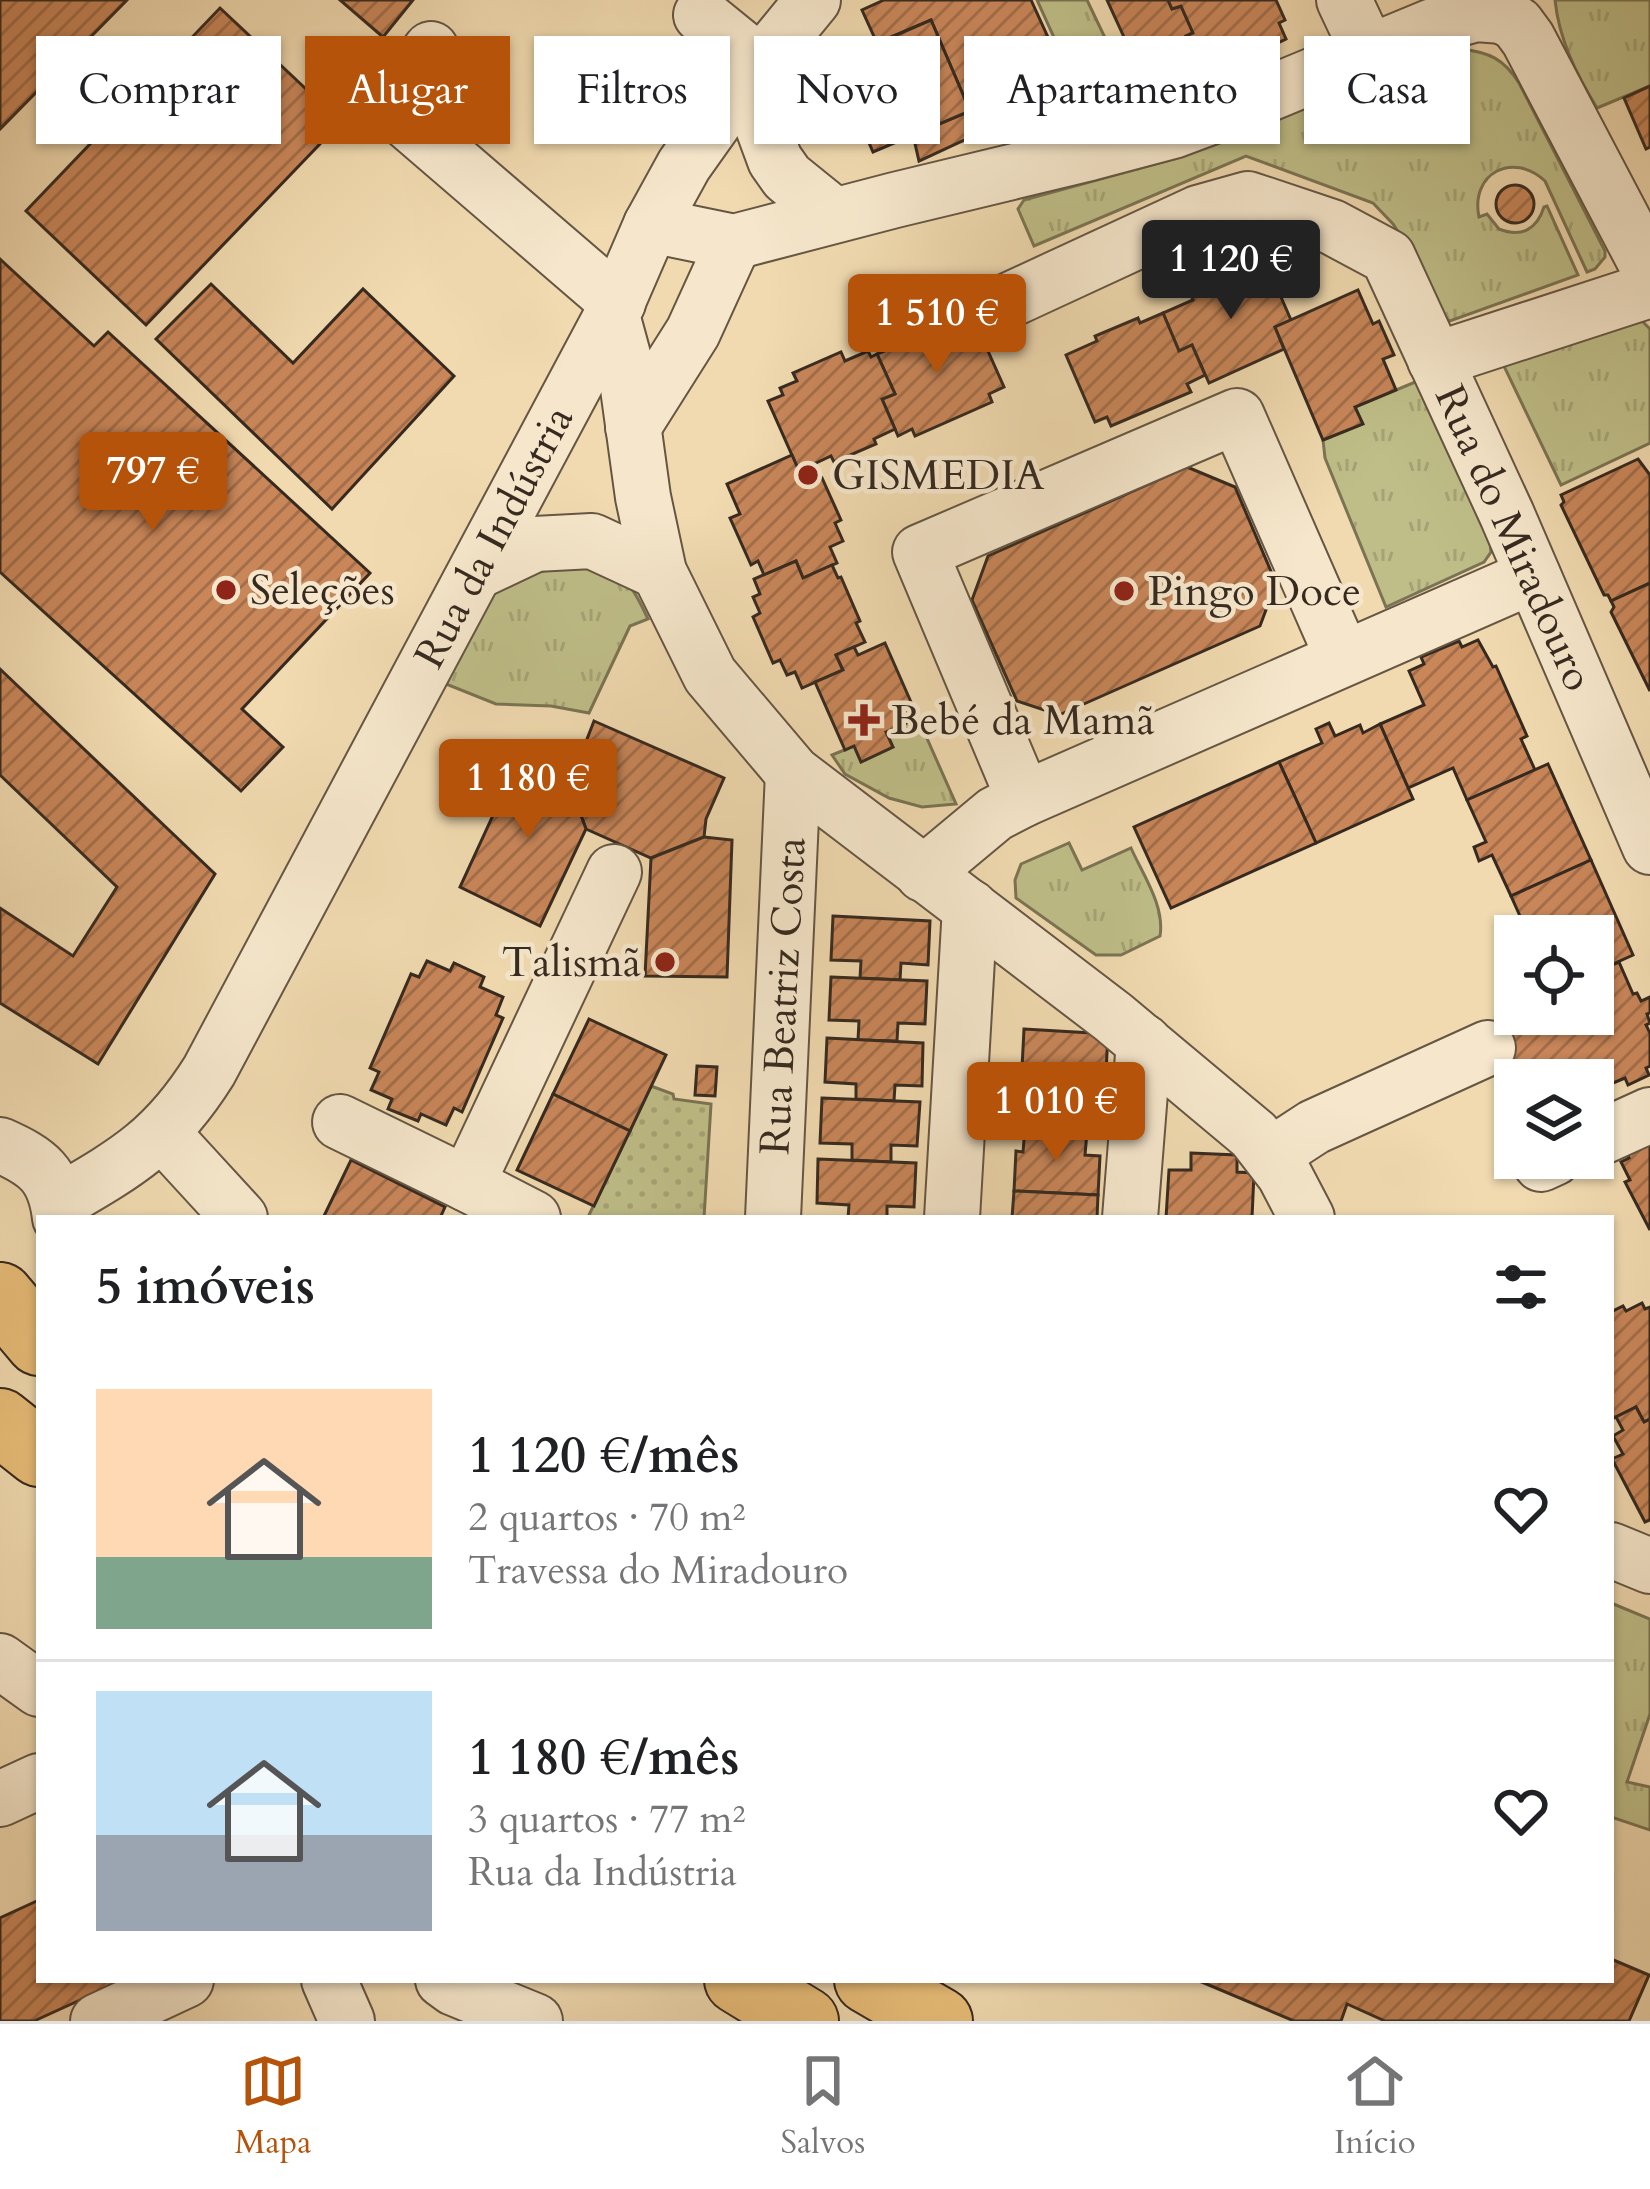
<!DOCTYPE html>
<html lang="pt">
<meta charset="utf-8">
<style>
:root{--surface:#fff;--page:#f6f6f6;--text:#202124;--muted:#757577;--line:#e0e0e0;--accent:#b45309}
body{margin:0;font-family:Cardo,serif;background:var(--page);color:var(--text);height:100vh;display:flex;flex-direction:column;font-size:45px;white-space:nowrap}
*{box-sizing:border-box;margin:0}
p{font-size:39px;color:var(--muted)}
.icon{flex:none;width:66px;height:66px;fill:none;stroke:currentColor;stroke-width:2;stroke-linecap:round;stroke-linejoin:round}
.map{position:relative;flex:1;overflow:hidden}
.side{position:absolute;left:36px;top:1215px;width:1578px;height:768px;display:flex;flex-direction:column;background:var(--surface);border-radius:0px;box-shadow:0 3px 9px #0004}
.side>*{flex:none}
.top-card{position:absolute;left:36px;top:36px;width:1578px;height:108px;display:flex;gap:24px}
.buttons{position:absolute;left:1494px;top:915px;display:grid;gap:24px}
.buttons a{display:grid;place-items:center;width:120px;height:120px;border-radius:0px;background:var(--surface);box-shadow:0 3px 9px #0004;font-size:60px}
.price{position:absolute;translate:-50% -102px;padding:0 27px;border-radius:12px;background:var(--accent);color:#fff;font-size:39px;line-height:78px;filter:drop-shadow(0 3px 6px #0008)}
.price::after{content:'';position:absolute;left:50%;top:72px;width:36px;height:27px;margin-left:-18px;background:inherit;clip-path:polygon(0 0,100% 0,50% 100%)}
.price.active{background:#222;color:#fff}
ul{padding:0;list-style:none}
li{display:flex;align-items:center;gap:36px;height:300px;padding:0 60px}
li+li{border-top:3px solid var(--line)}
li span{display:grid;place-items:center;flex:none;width:336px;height:240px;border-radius:0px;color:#555}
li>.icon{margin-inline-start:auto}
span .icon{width:144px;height:144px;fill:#fffc;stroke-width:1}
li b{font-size:51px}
h2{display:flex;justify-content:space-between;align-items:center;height:144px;padding:0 60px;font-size:51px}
.tag{padding:0 42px;border-radius:0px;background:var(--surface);box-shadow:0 3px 9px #0004;font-size:42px;line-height:108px}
.tag.active{background:var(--accent);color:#fff}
.tab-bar{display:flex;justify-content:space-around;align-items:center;height:168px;border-top:3px solid var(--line);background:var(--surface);font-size:33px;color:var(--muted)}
.tab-bar a{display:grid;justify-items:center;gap:6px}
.tab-bar .active{color:var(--accent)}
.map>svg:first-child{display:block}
</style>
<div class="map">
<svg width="1650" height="2021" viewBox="0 0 1650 2021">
<defs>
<pattern id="grass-tufts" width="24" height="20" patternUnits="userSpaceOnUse" patternTransform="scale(3)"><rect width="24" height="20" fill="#bfbe88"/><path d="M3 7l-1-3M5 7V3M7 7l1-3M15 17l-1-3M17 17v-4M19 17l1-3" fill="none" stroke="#a5a375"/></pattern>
<pattern id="park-dots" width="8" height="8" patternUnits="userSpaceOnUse" patternTransform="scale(3)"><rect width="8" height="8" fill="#bfbe88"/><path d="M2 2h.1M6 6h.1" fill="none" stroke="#a5a375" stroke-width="1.8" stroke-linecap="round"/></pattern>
<pattern id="building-hatch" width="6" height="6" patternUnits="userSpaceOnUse" patternTransform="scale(3)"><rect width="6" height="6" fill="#c88659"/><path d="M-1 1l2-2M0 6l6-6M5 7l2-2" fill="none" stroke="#a36e49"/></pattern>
</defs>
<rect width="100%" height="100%" fill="#f1dab0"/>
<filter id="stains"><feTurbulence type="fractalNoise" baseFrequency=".00167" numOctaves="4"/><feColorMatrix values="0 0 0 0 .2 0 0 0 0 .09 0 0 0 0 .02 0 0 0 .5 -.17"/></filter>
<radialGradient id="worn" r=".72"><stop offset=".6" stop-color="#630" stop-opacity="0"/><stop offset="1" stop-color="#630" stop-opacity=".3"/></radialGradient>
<g fill="url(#grass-tufts)" stroke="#7a7454" stroke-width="3">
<path d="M1037,0h50l22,46 -23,62z"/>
<path d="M1555,0h95v86l-53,22c-21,-34 -38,-69 -42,-108z"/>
<path d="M1461,49c28,3 43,10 58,34l86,168v6l-10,12 -8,3 -42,-91c-32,-30 -75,-8 -66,36l8,-3 12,15c23,9 38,0 45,-22l3,-1 31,69 -128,46 -9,-4 -29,-64 -19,-29 -20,-21 -127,-47 -212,90 -16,-37 6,-9 153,-42 267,-105z"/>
<path d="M1642,321l8,8v114l-89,42 -59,-123z"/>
<path d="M1420,380l70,161 1,11 -7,10 -98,45 -61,-149 -2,-18 39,-16 -7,-17z"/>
<path d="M569,564c49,1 59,12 79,55l-18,7 -41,87 -38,-7 -55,-2 -65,-26 55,-80 39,-22z"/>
<path d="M918,718l38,86 -34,3 -33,-9 -44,-24 -13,-19 22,-9 7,16 32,-15 -7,-15z"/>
<path d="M1069,843l13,27 49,-22c12,27 34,58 29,88l-39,19h-25l-80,-57 -1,-18 6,-16z"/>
<path d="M1611,1603l39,16v95l-23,68 23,5v43l-39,-13z"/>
</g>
<path fill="url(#park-dots)" stroke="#7a7454" stroke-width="3" d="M651,1086l22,8 1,5 37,5 -7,114 -116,-1z"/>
<g fill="url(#building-hatch)" stroke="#362a20" stroke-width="3">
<path d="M0,0h127l-127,129z"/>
<path d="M340,0h73l-30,37z"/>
<path d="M884,0h147l41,90 -153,71 -6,-26 57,-24 -39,-91 -54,23 -15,-33z"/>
<path d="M1107,0h61l4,9 9,-3 12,27 -7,3 15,33 7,-3 2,3 -59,27z"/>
<path d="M1168,0h108l9,20 -6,3 7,16 -33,16 4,8 -18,8 -4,-8 -24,10 -3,-7 -7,3 -15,-33 7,-3 -12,-27 -9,3z"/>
<path d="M220,8l121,114 -195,203 -120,-114z"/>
<path d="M931,20l39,91 -97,41 -39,-90z"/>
<path d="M1650,86v61l-4,2 -22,-51z"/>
<circle cx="1515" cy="204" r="19"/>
<path d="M0,259l94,87 14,-14 262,241 -128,136 41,38 -42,44 -241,-219z"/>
<path d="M1266,263l25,57 -16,7 9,22 -75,34 -17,-38 -13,6 -16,-38 30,-13 -2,-5 15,-6 -6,-13 15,-7 6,14z"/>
<path d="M211,284l82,79 70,-74 91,87 -122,133 -176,-170z"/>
<path d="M1358,290l15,34 6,-3 15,34 -11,4 13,31 -41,17 8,17 -40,16 -48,-113z"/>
<path d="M1163,313l16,38 13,-6 13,30 -18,9 4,8 -80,34 -4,-9 -12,5 -29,-67 31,-14 -2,-5 43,-18 2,5z"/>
<path d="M940,318l3,9 14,-6 3,8 15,-7 29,65 -15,7 3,8 -77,34 -3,-7 -14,7 -16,-37 13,-5 -18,-40 15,-6 -3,-7z"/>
<path d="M868,351l3,6 6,-3 18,40 -13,5 13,30 -21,10 2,5 -42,18 -3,-6 -32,15 -31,-70 15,-6 -3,-7 17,-7 -4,-8 48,-21 4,9z"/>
<path d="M792,455l7,16 11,-6 7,15 5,-2 19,42 -6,3 8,18 -13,6 7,16 -34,15 -7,-17 -32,14 -6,-14 -7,4 -21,-47 10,-4 -13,-30z"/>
<path d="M1638,459l12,16v108l-39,18 -3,-6h-4l-43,-90 3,-3 -3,-7z"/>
<path d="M1187,467l48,20 41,96 -16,43 -201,89 -42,-14 -45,-101 16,-44z"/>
<path d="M796,561l7,17 29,-13 6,13 3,-1 19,44 -4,2 9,19 -29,13 7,15 -41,18 -7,-16 -8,3 -7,-15 -7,3 -20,-46 7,-4 -7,-16 7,-3 -6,-15z"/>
<path d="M1650,583v108l-39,-79 3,-5 -3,-6z"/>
<path d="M1478,640l15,27 3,-1 31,70 -6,3 14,31 -68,30 -14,-32 -45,20 -28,-64 44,-19 -15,-34 15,-7 -3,-7 38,-16 3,6z"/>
<path d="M885,643l33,75 -32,14 7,15 -32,15 -7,-16 -9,4 -30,-68 28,-12 -7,-15 18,-8 4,8z"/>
<path d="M0,669l215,205 -117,190 -98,-61v-95l73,48 44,-69 -117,-112z"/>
<path d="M594,721l130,57 -18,41 -2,18 -53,21 -65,-29 -22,-59 18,-18z"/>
<path d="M1329,723l6,13 25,-11 3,8 17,-9 33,75 -97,44 -37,-81 43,-19 -6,-14z"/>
<path d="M523,750l41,20 22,59 -46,97 -80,-39z"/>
<path d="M1279,762l37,81 -145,65 -37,-81z"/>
<path d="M1548,764l43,96 -80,36 -19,-41 -13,6 -5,-14 12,-5 -19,-42z"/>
<path d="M704,837l28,3 -5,137 -82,-1 6,-118z"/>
<path d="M1591,860l42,95 -40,18v-37h-64l-18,-40z"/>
<path d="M833,916l97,5 -2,44 -27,-2 -1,17 -40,-2 1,-17 -30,-1z"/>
<path d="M427,961l23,10 4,-8 30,14 -4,10 23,10 -7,18 7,3 -41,94 -8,-4 -8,17 -25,-11 -3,7 -30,-12 4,-10 -21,-9 8,-18 -9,-4 41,-94 8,3z"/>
<path d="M1619,962l14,32 4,-1 4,8 9,-4v16l-3,1 3,9 -4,2 4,8v33l-4,2 3,7 -21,10 -3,-7 -29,12 -8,-19 -20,9h-50l-18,-46 33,-18 1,3 12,-5h47v-41z"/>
<path d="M831,977l96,4 -2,43 -27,-1 -1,18 -39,-1 1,-19 -30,-1z"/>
<path d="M589,1019l77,36 -36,76 -77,-37z"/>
<path d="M1024,1029l84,5 -2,38 -49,-3 -1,21 -32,-2 1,-21 -3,1z"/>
<path d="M827,1038l96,5 -1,43 -27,-1 -1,16 -38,-2v-15l-31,-2z"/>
<path d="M697,1066l20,1 -2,29 -20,-1z"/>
<path d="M553,1094l77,37 -36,75 -77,-36z"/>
<path d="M822,1098l98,4 -3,44 -26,-1v17l-39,-2v-16l-32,-1z"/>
<path d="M1025,1128l62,4 -2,23 15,1 -2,39 -84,-4 2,-40 7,1z"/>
<path d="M1650,1141v89l-25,-48 5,-2 -9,-18 8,-4 -4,-8z"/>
<path d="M1191,1153l46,2v17l17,1 -2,45h-86l3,-48h22z"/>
<path d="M818,1159l98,4 -2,44 -27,-1v12h-39l1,-13 -32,-2z"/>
<path d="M351,1160l94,47 -5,11h-117z"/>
<path d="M1014,1191l84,4 -1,23h-85z"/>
<path d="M1642,1303l3,6 5,-2v112l-6,3 -8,-15 -22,11 -3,-6v-100l12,-6 3,5z"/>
<path d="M1636,1407l8,15 6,-3v101l-5,2 -33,-63 11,-5 -10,-18 10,-6 -7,-13z"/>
<path d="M39,1900v80h85l-90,41h-34v-103z"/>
<path d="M1611,1959l38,16 -20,46h-244l-38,-17 -6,17h-47l-97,-41h414z"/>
</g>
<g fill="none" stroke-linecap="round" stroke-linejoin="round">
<defs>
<g id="minor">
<path d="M813,0l-90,110 -39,55 -33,60 -39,90 12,44 19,138 16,75 51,103 83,98 320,244 141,118 30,39 23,44"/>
<path d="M1344,0l25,53"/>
<path d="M701,15l59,48"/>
<path d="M1503,16l14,8 11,15 122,232"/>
<path d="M431,49l-43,56 230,198"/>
<path d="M760,63l-6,40 21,57 12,17 47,38"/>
<path d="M651,225l83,17 161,-42 195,-47 83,-22 59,-22 201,-83 43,-12 27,2"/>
<path d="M999,305l199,-92 50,-14 84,28 56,30 119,258 143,332"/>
<path d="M1435,360l215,-70"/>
<path d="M633,427l60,-95 41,-90"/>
<path d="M478,571l57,-27 57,-3 67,31"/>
<path d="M1024,799l-104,-247 317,-136 106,242"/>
<path d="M923,874l72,-60 29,-15 509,-223"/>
<path d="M340,1122l127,62"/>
<path d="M162,1133l78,85"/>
<path d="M1593,1141l57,-26"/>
<path d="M0,1145c38,17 55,29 60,73"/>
<path d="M1271,1155l43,-28 174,-79"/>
<path d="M1541,1164l13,-6"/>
<path d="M59,1202c69,-40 106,-61 150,-131l403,-756"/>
<path d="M533,1218l-66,-34 147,-312"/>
<path d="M773,1218l20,-445"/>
<path d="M952,1218l18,-311"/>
<path d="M1130,1218l14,-176"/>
<path d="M1611,1550l39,16"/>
<path d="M0,1661l39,28"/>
<path d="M0,1799l39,-18"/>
<path d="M329,1980l18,41"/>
<path d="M443,1980l11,8 81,33"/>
<path d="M98,2021l88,-41"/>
</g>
<g id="highway">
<path d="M0,1296l39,46"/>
<path d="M0,1422l39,31"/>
<path d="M738,1980l67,41"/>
<path d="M868,1980l71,41"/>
</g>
</defs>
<use href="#minor" stroke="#655644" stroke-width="58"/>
<use href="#highway" stroke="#362a20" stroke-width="70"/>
<use href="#minor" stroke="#f6e7cc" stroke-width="54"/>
<use href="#highway" stroke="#e8bd78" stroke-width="66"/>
</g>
<g fill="#8f2418" stroke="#f6e7cc" stroke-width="4.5">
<circle cx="808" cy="475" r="12"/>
<circle cx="226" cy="590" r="12"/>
<circle cx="1124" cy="591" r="12"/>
<path d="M858 702h12v12h12v12h-12v12h-12v-12h-12v-12h12z"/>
<circle cx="665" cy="962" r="12"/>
</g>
<g text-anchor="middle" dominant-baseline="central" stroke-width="9" stroke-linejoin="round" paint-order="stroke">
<g font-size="42" fill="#362a20" stroke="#f6e7cc" text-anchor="start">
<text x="832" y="475">GISMEDIA</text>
<text x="250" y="590">Seleções</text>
<text x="1148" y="591">Pingo Doce</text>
<text x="891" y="720">Bebé da Mamã</text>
<text x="641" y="962" text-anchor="end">Talismã</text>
</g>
<g font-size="42" fill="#362a20" stroke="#f6e7cc">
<text transform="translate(494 537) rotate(-62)">Rua da Indústria</text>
<text transform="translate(1514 538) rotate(66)">Rua do Miradouro</text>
<text transform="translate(783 996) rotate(-87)">Rua Beatriz Costa</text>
</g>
</g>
<rect width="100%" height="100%" filter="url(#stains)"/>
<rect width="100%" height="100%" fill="url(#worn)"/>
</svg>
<div class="buttons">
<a><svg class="icon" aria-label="locate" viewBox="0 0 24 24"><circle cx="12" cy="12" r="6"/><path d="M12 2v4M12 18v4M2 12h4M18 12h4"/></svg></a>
<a><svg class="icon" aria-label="layers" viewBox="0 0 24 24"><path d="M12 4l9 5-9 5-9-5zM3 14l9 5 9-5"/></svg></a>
</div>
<b class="price active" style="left:1231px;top:322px">1 120 €</b>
<b class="price" style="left:937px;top:376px">1 510 €</b>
<b class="price" style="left:153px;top:534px">797 €</b>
<b class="price" style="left:528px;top:841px">1 180 €</b>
<b class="price" style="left:1056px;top:1164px">1 010 €</b>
<div class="top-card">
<a class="tag">Comprar</a>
<a class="tag active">Alugar</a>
<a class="tag">Filtros</a>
<a class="tag">Novo</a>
<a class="tag">Apartamento</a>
<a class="tag">Casa</a>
</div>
<section class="side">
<h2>5 imóveis<svg class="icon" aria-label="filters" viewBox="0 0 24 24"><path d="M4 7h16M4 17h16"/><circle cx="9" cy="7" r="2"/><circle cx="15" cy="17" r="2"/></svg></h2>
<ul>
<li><span style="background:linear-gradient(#ffd9b3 70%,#7fa58c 0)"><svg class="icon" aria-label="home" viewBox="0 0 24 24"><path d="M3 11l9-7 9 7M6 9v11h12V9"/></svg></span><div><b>1 120 €/mês</b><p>2 quartos · 70 m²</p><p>Travessa do Miradouro</p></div><svg class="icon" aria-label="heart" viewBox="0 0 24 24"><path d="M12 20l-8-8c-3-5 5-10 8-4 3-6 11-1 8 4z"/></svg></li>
<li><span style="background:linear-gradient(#bfe0f5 60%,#9aa5b1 0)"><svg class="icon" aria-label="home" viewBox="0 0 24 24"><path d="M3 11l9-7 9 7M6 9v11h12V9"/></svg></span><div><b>1 180 €/mês</b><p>3 quartos · 77 m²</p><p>Rua da Indústria</p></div><svg class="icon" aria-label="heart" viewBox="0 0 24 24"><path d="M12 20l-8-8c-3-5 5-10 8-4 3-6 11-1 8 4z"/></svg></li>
</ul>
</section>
</div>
<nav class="tab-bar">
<a class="active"><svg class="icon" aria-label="map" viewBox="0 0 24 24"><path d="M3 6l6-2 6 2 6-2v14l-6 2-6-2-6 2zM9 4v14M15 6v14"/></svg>Mapa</a>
<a><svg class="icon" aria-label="saved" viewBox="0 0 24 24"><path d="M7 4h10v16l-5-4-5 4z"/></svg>Salvos</a>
<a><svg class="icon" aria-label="home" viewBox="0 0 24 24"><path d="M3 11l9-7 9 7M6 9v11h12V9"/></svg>Início</a>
</nav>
